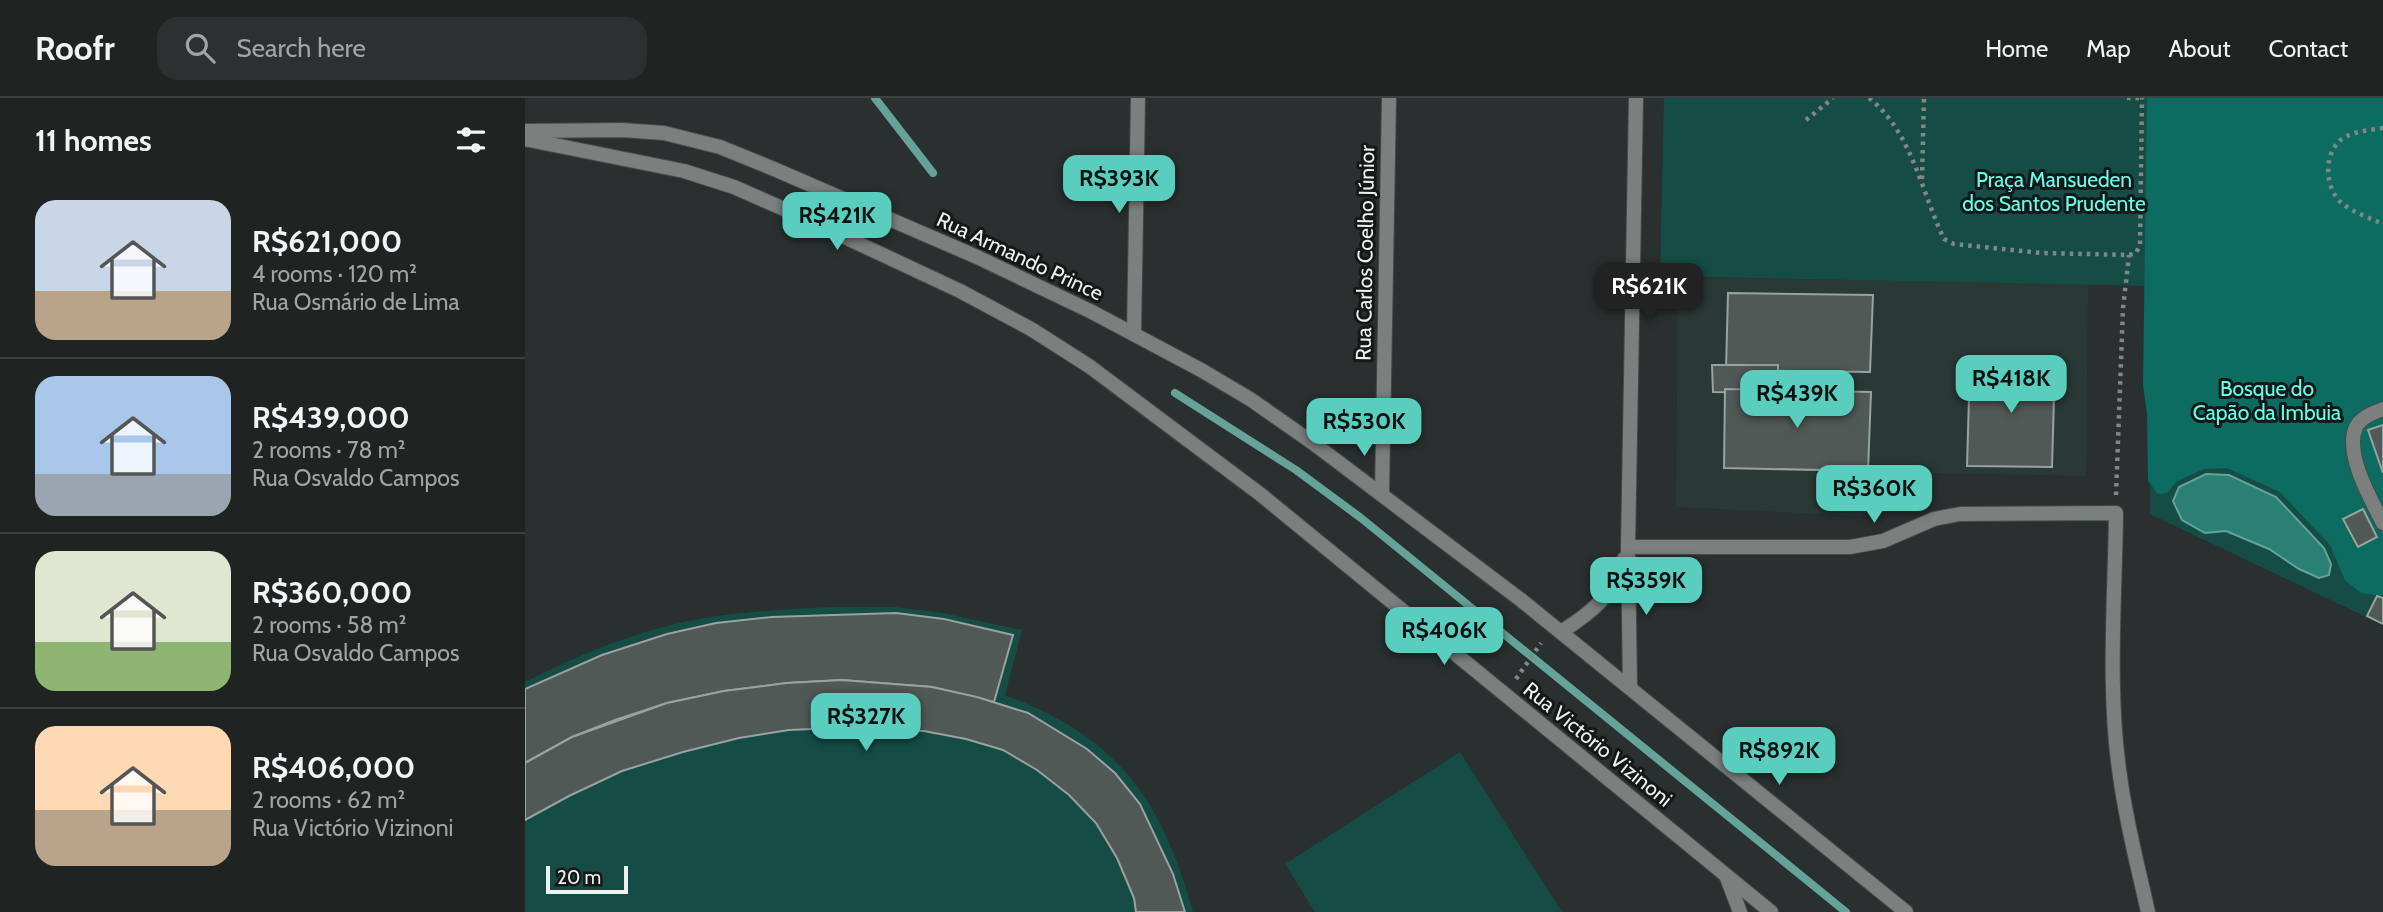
<!DOCTYPE html>
<meta charset="utf-8">
<style>
:root{--surface:#1f2423;--page:#2c3030;--text:#f1f3f6;--muted:#a1a4a6;--line:#3c4141;--accent:#59cebe}
body{margin:0;font-family:Cabin,sans-serif;background:var(--page);color:var(--text);height:100vh;display:flex;flex-direction:column;font-size:26px;white-space:nowrap}
*{box-sizing:border-box;margin:0}
p{font-size:23px;color:var(--muted)}
.icon{flex:none;width:38px;height:38px;fill:none;stroke:currentColor;stroke-width:2;stroke-linecap:round;stroke-linejoin:round}
.map{position:relative;flex:1;overflow:hidden}
.drawer{display:flex;flex-direction:column;background:var(--surface);width:525px}
.drawer>*{flex:none}
.scale{position:absolute;left:21px;bottom:18px;width:82px;box-sizing:border-box;padding-left:7px;border:4px solid #edf2f1;border-top:0;font-size:19px;line-height:24px;white-space:nowrap;color:#edf2f1;-webkit-text-stroke:5px #141817;paint-order:stroke}
.price{position:absolute;translate:-50% -60px;padding:0 16px;border-radius:14px;background:var(--accent);color:#111;font-size:23px;line-height:46px;filter:drop-shadow(0 2px 4px #0008)}
.price::after{content:'';position:absolute;left:50%;top:42px;width:21px;height:16px;margin-left:-10px;background:inherit;clip-path:polygon(0 0,100% 0,50% 100%)}
.price.active{background:#222;color:#fff}
ul{padding:0;list-style:none}
li{display:flex;align-items:center;gap:21px;height:175px;padding:0 35px}
li+li{border-top:2px solid var(--line)}
li span{display:grid;place-items:center;flex:none;width:196px;height:140px;border-radius:21px;color:#555}
li>.icon{margin-inline-start:auto}
span .icon{width:84px;height:84px;fill:#fffc;stroke-width:1}
li b{font-size:30px}
h2{display:flex;justify-content:space-between;align-items:center;height:84px;padding:0 35px;font-size:30px}
header{display:flex;align-items:center;gap:42px;box-sizing:border-box;height:98px;padding:0 35px;background:var(--surface);border-bottom:2px solid var(--line)}
header strong{font-size:33px}
nav{display:flex;gap:38px;margin-inline-start:auto;font-size:24px}
.search{width:490px;height:63px;background:var(--page);display:flex;align-items:center;gap:18px;box-sizing:border-box;padding:0 24px;border-radius:21px;color:var(--muted);font-size:26px}
main{display:flex;flex:1;min-height:0}
.map>svg:first-child{display:block}
</style>
<header>
<strong>Roofr</strong>
<div class="search"><svg class="icon" aria-label="search" viewBox="0 0 24 24"><circle cx="10" cy="10" r="6"/><path d="M15 15l6 6"/></svg>Search here</div>
<nav><a>Home</a><a>Map</a><a>About</a><a>Contact</a></nav>
</header>
<main>
<section class="drawer">
<h2>11 homes<svg class="icon" aria-label="filters" viewBox="0 0 24 24"><path d="M4 7h16M4 17h16"/><circle cx="9" cy="7" r="2"/><circle cx="15" cy="17" r="2"/></svg></h2>
<ul>
<li><span style="background:linear-gradient(#c9d6e8 65%,#b9a48a 0)"><svg class="icon" aria-label="home" viewBox="0 0 24 24"><path d="M3 11l9-7 9 7M6 9v11h12V9"/></svg></span><div><b>R$621,000</b><p>4 rooms · 120 m²</p><p>Rua Osmário de Lima</p></div></li>
<li><span style="background:linear-gradient(#a9c7e8 70%,#9aa5b1 0)"><svg class="icon" aria-label="home" viewBox="0 0 24 24"><path d="M3 11l9-7 9 7M6 9v11h12V9"/></svg></span><div><b>R$439,000</b><p>2 rooms · 78 m²</p><p>Rua Osvaldo Campos</p></div></li>
<li><span style="background:linear-gradient(#dfe7d0 65%,#8fb573 0)"><svg class="icon" aria-label="home" viewBox="0 0 24 24"><path d="M3 11l9-7 9 7M6 9v11h12V9"/></svg></span><div><b>R$360,000</b><p>2 rooms · 58 m²</p><p>Rua Osvaldo Campos</p></div></li>
<li><span style="background:linear-gradient(#ffd9b3 60%,#b9a48a 0)"><svg class="icon" aria-label="home" viewBox="0 0 24 24"><path d="M3 11l9-7 9 7M6 9v11h12V9"/></svg></span><div><b>R$406,000</b><p>2 rooms · 62 m²</p><p>Rua Victório Vizinoni</p></div></li>
</ul>
</section>
<div class="map">
<svg width="1858" height="814" viewBox="0 0 1858 814">
<rect width="100%" height="100%" fill="#29302f"/>
<path fill="#293936" d="M1153,179l410,7 -2,192 -159,-3 -66,43 -185,-9z"/>
<g fill="#154d46">
<path d="M1139,0h719v527l-233,-111 1,-228 -491,-10z"/>
<path d="M304,509h66l48,6 79,17 -17,65c113,42 156,103 188,217h-668v-230c59,-30 126,-57 192,-66 37,-5 75,-7 112,-9z"/>
<path d="M935,654l102,160h-247l-30,-48z"/>
</g>
<path fill="#0c6c62" d="M1622,0h236v498l-22,-3 -16,-13 -15,-35 -50,-53 -53,-24 -23,1 -27,12 -10,12 -9,1 -10,-13 -1,-68 -4,-28z"/>
<path fill="#2a8074" stroke="#64a29a" stroke-width="2" d="M1681,376l23,1 47,22 48,51 7,16 -2,11 -10,3 -20,-9 -30,-20 -43,-18 -21,2 -23,-13 -9,-19 6,-14z"/>
<g fill="none" stroke-linecap="round" stroke-linejoin="round">
<g stroke="#64a29a" stroke-width="8">
<path d="M350,0l58,75"/>
<path d="M650,295l121,77 65,48 485,394"/>
</g>
</g>
<g fill="#515957" stroke="#98a2a0" stroke-width="2">
<path d="M1203,195l145,2 -3,77 -144,-2z"/>
<path d="M1445,265l85,1 -3,103 -85,-1z"/>
<path d="M1187,267h66v28l-65,-1z"/>
<path d="M1200,291l146,3 -3,79 -144,-3z"/>
<path d="M1858,327v48l-15,-43z"/>
<path d="M1838,411l14,28 -19,10 -15,-28z"/>
<path d="M1852,498l6,2v26l-16,-8z"/>
<path d="M371,515l48,6 69,16 -19,67 -62,-15 -90,-7 -55,3 -63,8 -57,12 -52,17 -43,17 -47,26v-74l77,-34 65,-21 49,-11 56,-6z"/>
<path d="M317,582l90,7 45,10 51,16 59,36 28,24 25,31 33,70 12,38h-49l-2,-14 -17,-40 -21,-35 -27,-28 -32,-25 -34,-20 -37,-11 -42,-8 -89,-3 -46,2 -50,8 -56,14 -61,19 -53,25 -44,24v-57l47,-26 95,-34 57,-12 63,-8z"/>
</g>
<g fill="none" stroke-linecap="round" stroke-linejoin="round">
<defs>
<path id="service" d="M1858,311c-10,4 -22,8 -27,18 -12,26 15,73 27,96"/>
<g id="minor">
<path d="M857,395l7,-395"/>
<path d="M1103,449h222l33,-6 51,-22 26,-5 156,-1c-1,87 -9,177 4,263 6,46 18,91 28,136"/>
</g>
<g id="tertiary">
<path d="M0,33l97,-1 42,3 56,14 54,22 203,88 115,55 109,58 49,29 63,44 208,157 385,312"/>
<path d="M0,41l159,32 50,16 68,30 158,74 71,38 58,37 171,128 511,418"/>
<path d="M609,235l4,-235"/>
<path d="M1036,534c30,-19 54,-38 63,-73"/>
<path d="M1105,590l-2,-141 8,-449"/>
<path d="M1202,780l13,34"/>
</g>
</defs>
<use href="#service" stroke="#444b4a" stroke-width="16"/>
<use href="#minor" stroke="#444b4a" stroke-width="16"/>
<use href="#tertiary" stroke="#444b4a" stroke-width="16"/>
<g stroke="#818786" stroke-width="4.5" stroke-dasharray="3.5 5" stroke-linecap="butt">
<path d="M1344,0c43,34 52,93 75,141l10,5 87,9 88,2 7,-2 4,-8 2,-147"/>
<path d="M1602,0h15"/>
<path d="M1281,22l27,-22"/>
<path d="M1858,30c-12,2 -27,3 -38,9 -22,12 -22,52 -2,67 11,9 27,14 40,20"/>
<path d="M1397,81l2,-81"/>
<path d="M1591,397l7,-187 6,-53"/>
<path d="M991,581l25,-36"/>
</g>
<use href="#service" stroke="#7b7f7e" stroke-width="14"/>
<use href="#minor" stroke="#7b7f7e" stroke-width="14"/>
<use href="#tertiary" stroke="#7b7f7e" stroke-width="14"/>
</g>
<g text-anchor="middle" dominant-baseline="central" stroke-width="6" stroke-linejoin="round" paint-order="stroke">
<g font-size="21" fill="#65fee9" stroke="#141817">
<text x="1529" y="81">Praça Mansueden<tspan x="1529" dy="24">dos Santos Prudente</tspan></text>
<text x="1742" y="290">Bosque do<tspan x="1742" dy="24">Capão da Imbuia</tspan></text>
</g>
<g font-size="21" fill="#edf2f1" stroke="#141817">
<text transform="translate(840 155) rotate(-89)">Rua Carlos Coelho Júnior</text>
<text transform="translate(495 158) rotate(25)">Rua Armando Prince</text>
<text transform="translate(1073 646) rotate(39)">Rua Victório Vizinoni</text>
</g>
</g>
</svg>
<div class="scale">20 m</div>
<b class="price" style="left:594px;top:117px">R$393K</b>
<b class="price" style="left:312px;top:154px">R$421K</b>
<b class="price active" style="left:1124px;top:225px">R$621K</b>
<b class="price" style="left:1486px;top:317px">R$418K</b>
<b class="price" style="left:1272px;top:332px">R$439K</b>
<b class="price" style="left:839px;top:360px">R$530K</b>
<b class="price" style="left:1349px;top:427px">R$360K</b>
<b class="price" style="left:1121px;top:519px">R$359K</b>
<b class="price" style="left:919px;top:569px">R$406K</b>
<b class="price" style="left:341px;top:655px">R$327K</b>
<b class="price" style="left:1254px;top:689px">R$892K</b>
</div>
</main>
